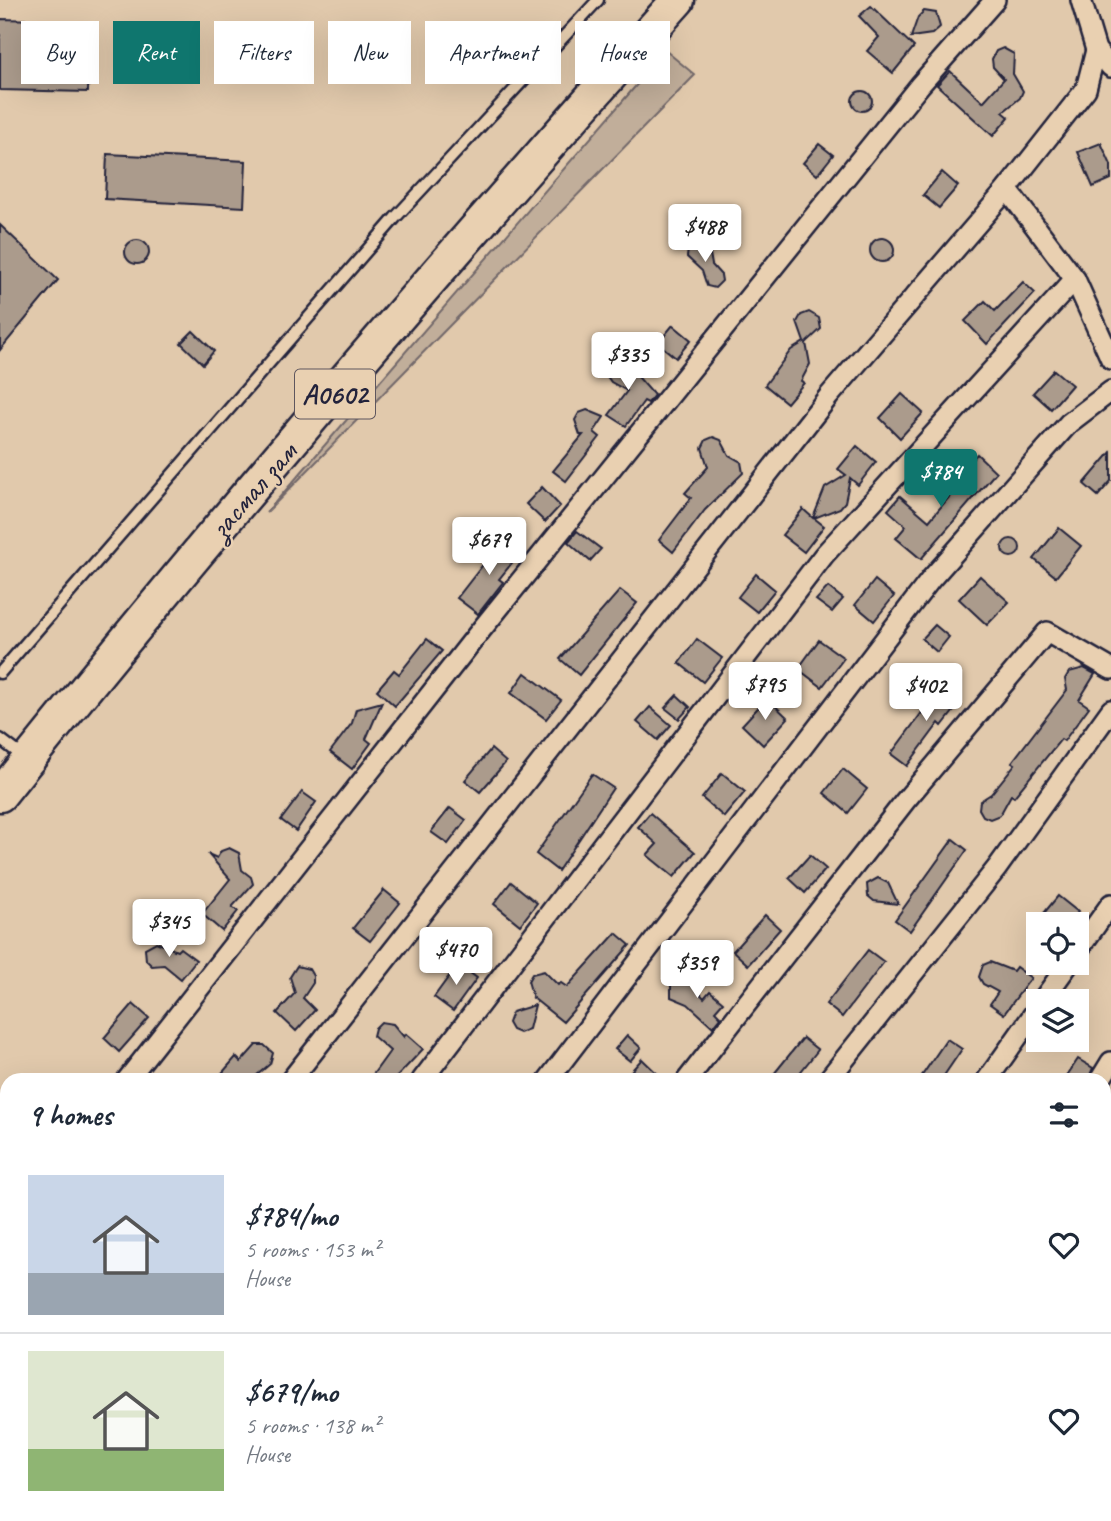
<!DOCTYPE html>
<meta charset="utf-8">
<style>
:root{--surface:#fff;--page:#f6f6f7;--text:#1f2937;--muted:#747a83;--line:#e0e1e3;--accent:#0f766e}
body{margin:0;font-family:Caveat,sans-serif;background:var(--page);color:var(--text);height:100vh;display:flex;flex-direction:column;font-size:26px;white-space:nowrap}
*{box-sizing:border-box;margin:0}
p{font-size:23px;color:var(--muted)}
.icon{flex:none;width:38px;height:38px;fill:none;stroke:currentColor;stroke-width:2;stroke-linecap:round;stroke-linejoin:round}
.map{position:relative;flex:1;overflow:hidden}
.sheet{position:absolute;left:0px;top:1073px;width:1111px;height:450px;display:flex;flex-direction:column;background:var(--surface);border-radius:21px 21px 0 0;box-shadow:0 7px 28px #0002}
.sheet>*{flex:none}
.guide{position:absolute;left:21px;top:21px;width:700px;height:63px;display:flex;gap:14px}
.fabs{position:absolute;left:1026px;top:912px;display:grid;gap:14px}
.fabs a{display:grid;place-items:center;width:63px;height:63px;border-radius:0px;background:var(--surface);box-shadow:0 7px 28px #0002;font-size:35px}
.price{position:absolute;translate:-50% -60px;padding:0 16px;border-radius:7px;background:#fff;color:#222;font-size:23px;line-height:46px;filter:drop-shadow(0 2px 4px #0008)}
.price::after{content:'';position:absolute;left:50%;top:42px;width:21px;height:16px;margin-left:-10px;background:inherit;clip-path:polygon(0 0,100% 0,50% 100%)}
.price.selected{background:var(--accent);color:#fff}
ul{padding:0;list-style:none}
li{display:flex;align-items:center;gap:21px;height:175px;padding:0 28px}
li+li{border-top:2px solid var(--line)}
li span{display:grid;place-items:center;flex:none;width:196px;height:140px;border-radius:0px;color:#555}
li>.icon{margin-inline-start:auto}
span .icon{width:84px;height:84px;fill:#fffc;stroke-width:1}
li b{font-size:30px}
h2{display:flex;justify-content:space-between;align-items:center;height:84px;padding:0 28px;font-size:30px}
.tag{padding:0 24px;border-radius:0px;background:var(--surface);box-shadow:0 7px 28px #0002;font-size:24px;line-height:63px}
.tag.selected{background:var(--accent);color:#fff}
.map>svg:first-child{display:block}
</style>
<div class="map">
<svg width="1111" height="1521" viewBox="0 0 1111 1521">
<rect width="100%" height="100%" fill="#e1c9ac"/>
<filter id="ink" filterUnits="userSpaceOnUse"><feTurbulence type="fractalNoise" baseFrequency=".0143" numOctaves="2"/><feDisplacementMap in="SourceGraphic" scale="14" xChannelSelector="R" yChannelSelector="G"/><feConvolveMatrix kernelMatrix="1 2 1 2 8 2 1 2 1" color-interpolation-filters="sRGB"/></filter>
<g filter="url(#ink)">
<path fill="#c1ae9a" stroke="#72686a" stroke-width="2" d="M666,51l29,24 -429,438z"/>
<g fill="#ab9b8c" stroke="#22223b" stroke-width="2">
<path d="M871,6l43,41 -21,26 -26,-22 12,-14 -20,-21z"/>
<path d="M924,11l12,2 4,14 -8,7 -21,3 7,-20z"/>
<path d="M0,19l38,1 -1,24 52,1 -1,47 -88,-2z"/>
<path d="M1003,48l11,6 -1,20 10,17 -3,7 -17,14 6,5 -16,19 -56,-51 13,-14 33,31 21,-23 -11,-12 -1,-8 4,-8z"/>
<circle cx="862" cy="101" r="10"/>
<path d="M1101,143l10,22v14l-18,8 -15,-35z"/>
<path d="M819,144l14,11 -16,20 -14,-12z"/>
<path d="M107,154l139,7 -2,46 -139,-8z"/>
<path d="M942,172l16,14 -19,22 -16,-13z"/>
<path d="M0,225l58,55 -58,70z"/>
<circle cx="882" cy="250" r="12"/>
<circle cx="137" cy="252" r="12"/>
<path d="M698,242l11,6 3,17 9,10 1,6 -7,7 -8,-2 -5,-15 -15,-14 1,-8z"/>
<path d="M1023,282l12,11 -48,51 -22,-23 20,-20 10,10z"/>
<path d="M809,312l10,6 2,11 -15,14 4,21 -9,17 3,2 -17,20 -22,-18 26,-35 13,-8 -7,-20 4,-7z"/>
<path d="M673,325l18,15 -15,18 -18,-15z"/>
<path d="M193,331l21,20 -11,13 -22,-21z"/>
<path d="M618,360l8,3 28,32 -6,8 -4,-2 -18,25 -17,-11 18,-24 -16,-9 -5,-7 2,-8z"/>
<path d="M1054,370l18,15 -21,24 -18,-16z"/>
<path d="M902,394l21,19 -23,25 -20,-20z"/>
<path d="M587,410l17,7 -10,15 6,5 -34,44 -13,-10 30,-36h-3l-5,-15 4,-7z"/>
<path d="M713,437l8,3 8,15 12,7 2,11 -38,37 -32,42 -14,-12 32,-42 -6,-5 23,-26 -6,-19 4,-8z"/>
<path d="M857,446l19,16 -18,23 -8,-7 -5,24 -5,6 -26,10 10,8 -20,26 -22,-17 21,-26 10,9 12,-30 21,-13 -8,-6z"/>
<path d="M1111,452v29l-13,15 -14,-12z"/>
<path d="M977,454l19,18 -75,87 -25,-21 10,-12 -18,-16 12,-14 29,25 32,-38 -6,-5z"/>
<path d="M542,487l18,19 -15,16 -19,-18z"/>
<path d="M1059,528l22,18 -25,31 -22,-18z"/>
<path d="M577,531l24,18 -11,12 -22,-19z"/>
<circle cx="1011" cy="548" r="9"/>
<path d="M503,539l17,14 -21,26 4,3 -25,32 -21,-16z"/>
<path d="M756,574l19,16 -18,22 -19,-15z"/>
<path d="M980,576l29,26 -22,23 -28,-26z"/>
<path d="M875,580l19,16 -20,25 -19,-16z"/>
<path d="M828,587l15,12 -11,13 -16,-12z"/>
<path d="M620,590l17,13 -58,72 -19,-16z"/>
<path d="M935,625l14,12 -12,15 -15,-13z"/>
<path d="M427,639l15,12 -47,55 -18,-16 17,-20 5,4z"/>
<path d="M697,639l25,19 -19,24 -24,-19z"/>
<path d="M819,640l25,18 -22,29 -24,-18z"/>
<path d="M1084,668l11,6 -16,26 10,7 -25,34 -3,-2 -47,58 -3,-2 -11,20 -10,4 -7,-3 -4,-7 1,-8 11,-7 24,-30 -3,-2 55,-72 -2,-11 4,-7z"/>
<path d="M525,673l36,27 -15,19 -35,-26z"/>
<path d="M937,684l23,19 -18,23 -3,-3 -32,43 -16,-12 32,-43 -4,-4z"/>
<path d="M677,695l13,12 -11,12 -14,-11z"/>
<path d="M767,698l21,20 -25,27 -21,-20z"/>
<path d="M382,702l-16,37 5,4 -19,26 -22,-17 22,-29 4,-14z"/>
<path d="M650,707l21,18 -13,15 -21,-18z"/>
<path d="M491,749l15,13 -26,30 -15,-12z"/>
<path d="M843,769l24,20 -19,24 -24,-20z"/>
<path d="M722,773l23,19 -21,25 -22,-19z"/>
<path d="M592,774l21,14 -55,83 -22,-17z"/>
<path d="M302,792l14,10 -20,29 -15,-11z"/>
<path d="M450,808l16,12 -18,24 -17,-12z"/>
<path d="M650,813l45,39 -21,25 -27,-22 10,-11 -19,-17z"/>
<path d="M953,839l14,11 -57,81 -15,-11z"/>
<path d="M229,848l10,5 3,17 9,7 2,7 -21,23 6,4 -16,20 -20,-17 28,-35 -22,-25 9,4 4,-7z"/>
<path d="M810,855l16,14 -21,24 -16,-15z"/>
<path d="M878,878l10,5 10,21 -24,-3 -6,-5 -1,-12z"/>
<path d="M511,882l26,21 -17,22 -26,-21z"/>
<path d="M384,890l16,13 -30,38 -17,-13z"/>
<path d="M1058,896l20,16 -9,12h-34z"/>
<path d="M765,915l15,14 -32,36 -15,-14z"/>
<path d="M616,933l14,12 -67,77 -30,-24 -5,-17 4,-7 12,-3 14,14 3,-2 6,4z"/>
<path d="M156,942l21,9 3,-3 16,12 -15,19 -17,-14 -12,1 -6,-6 -1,-12z"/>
<path d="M868,950l16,12 -42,55 -16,-13z"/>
<path d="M990,962l23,9 3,-4 15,11 -27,36 -14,-10 8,-12 -15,-8 -4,-7 4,-12z"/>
<path d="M458,964l19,14 -24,33 -19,-14z"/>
<path d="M297,966l12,3 4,7v7l-10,15 12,12 -19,21 -19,-18 18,-20 -5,-16z"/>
<path d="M681,978l8,3 15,17 6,-7 13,11 -8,9 6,6 -8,10 -25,-23 -17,-7v-12z"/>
<path d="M133,1004l16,14 -30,34 -15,-14z"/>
<path d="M535,1005l-6,24 -10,4 -7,-3 -4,-7 4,-11z"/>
<path d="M381,1022l12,2 11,13 2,-3 17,15 -29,31h-25l21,-29 -17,-15 2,-8z"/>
<path d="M627,1035l14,13 -11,13 -15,-12z"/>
<path d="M803,1038l15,12 -24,30h-25z"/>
<path d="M947,1039l15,10 -21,31h-22z"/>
<path d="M256,1045h8l9,8 -3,11 -14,12 5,4h-45l20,-23 5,5z"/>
<path d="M642,1059l22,21h-41z"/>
<path d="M1078,1059l15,9 -5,12h-24z"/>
</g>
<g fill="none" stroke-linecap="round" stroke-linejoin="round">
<defs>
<g id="service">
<path d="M0,673l395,-455 203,-218"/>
<path d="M0,739l25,19"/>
</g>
<g id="minor">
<path d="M1081,0l15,50 15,17"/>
<path d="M1007,189l68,90 36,80"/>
<path d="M1076,953l35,-49"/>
<path d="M1042,1001l28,-39"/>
<path d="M127,1080l350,-445 443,-550 75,-85"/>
<path d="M291,1080l538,-684 178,-207 79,-100 10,-39"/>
<path d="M422,1080l402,-525 251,-276"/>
<path d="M548,1080l383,-501 138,-156 42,-32"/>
<path d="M687,1080l218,-279 142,-169 64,37"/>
<path d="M828,1080l169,-212 114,-158"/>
<path d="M987,1080l51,-72"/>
<path d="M1100,1080l11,-18"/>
<path d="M0,1229l7,-8"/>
<path d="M1104,1438l7,-1"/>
<path d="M0,1440l7,-8"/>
<path d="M936,1516v5"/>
<path d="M72,1521l4,-5"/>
<path d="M203,1521l5,-5"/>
<path d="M330,1521l4,-5"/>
<path d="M479,1521l3,-5"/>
<path d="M675,1521l4,-5"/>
<path d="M729,1521l11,-5"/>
</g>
<path id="trunk" d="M0,795c217,-272 446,-536 678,-795"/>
</defs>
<use href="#service" stroke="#22223b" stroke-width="15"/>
<use href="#minor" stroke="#22223b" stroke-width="24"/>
<use href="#trunk" stroke="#22223b" stroke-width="37"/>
<use href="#service" stroke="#e9d0b1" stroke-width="10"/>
<use href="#minor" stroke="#e9d0b1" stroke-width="19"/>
<use href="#trunk" stroke="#e9d0b1" stroke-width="32"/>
</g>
</g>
<g text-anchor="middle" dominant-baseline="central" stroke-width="5" stroke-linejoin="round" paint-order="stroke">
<rect fill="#e9d0b1" stroke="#5e565e" stroke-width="2" x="295" y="369.5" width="80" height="49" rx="5"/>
<g font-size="28" font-weight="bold" fill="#22223b">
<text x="335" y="394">A0602</text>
</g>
<g font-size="30" fill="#22223b" stroke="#e9d0b1">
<text transform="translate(253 490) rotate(-49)">засмал зам</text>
</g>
</g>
</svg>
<div class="fabs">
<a><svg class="icon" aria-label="locate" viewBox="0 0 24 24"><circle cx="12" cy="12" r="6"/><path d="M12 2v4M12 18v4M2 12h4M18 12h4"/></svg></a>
<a><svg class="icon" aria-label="layers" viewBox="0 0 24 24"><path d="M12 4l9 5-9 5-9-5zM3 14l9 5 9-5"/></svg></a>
</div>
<b class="price" style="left:705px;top:264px">$488</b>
<b class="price" style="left:628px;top:392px">$335</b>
<b class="price selected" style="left:941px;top:509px">$784</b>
<b class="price" style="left:489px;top:577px">$679</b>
<b class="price" style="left:765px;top:722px">$795</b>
<b class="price" style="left:926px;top:723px">$402</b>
<b class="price" style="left:169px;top:959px">$345</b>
<b class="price" style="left:456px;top:987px">$470</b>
<b class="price" style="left:697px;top:1000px">$359</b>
<div class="guide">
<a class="tag">Buy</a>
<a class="tag selected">Rent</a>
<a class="tag">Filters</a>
<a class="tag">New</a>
<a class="tag">Apartment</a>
<a class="tag">House</a>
</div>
<section class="sheet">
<h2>9 homes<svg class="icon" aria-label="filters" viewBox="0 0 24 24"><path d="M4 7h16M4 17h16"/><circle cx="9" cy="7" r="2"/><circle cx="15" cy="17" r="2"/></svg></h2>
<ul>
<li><span style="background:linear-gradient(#c9d6e8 70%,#9aa5b1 0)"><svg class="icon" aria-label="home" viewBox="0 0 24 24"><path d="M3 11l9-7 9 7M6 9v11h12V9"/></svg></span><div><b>$784/mo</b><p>5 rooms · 153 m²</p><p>House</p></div><svg class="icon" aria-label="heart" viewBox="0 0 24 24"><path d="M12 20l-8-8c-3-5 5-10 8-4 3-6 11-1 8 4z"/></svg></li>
<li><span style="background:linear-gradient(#dfe7d0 70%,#8fb573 0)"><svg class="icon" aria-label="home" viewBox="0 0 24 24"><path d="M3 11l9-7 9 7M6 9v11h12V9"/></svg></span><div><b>$679/mo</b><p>5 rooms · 138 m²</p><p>House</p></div><svg class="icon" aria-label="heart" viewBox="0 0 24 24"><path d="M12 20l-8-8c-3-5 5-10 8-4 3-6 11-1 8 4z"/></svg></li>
</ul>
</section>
</div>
